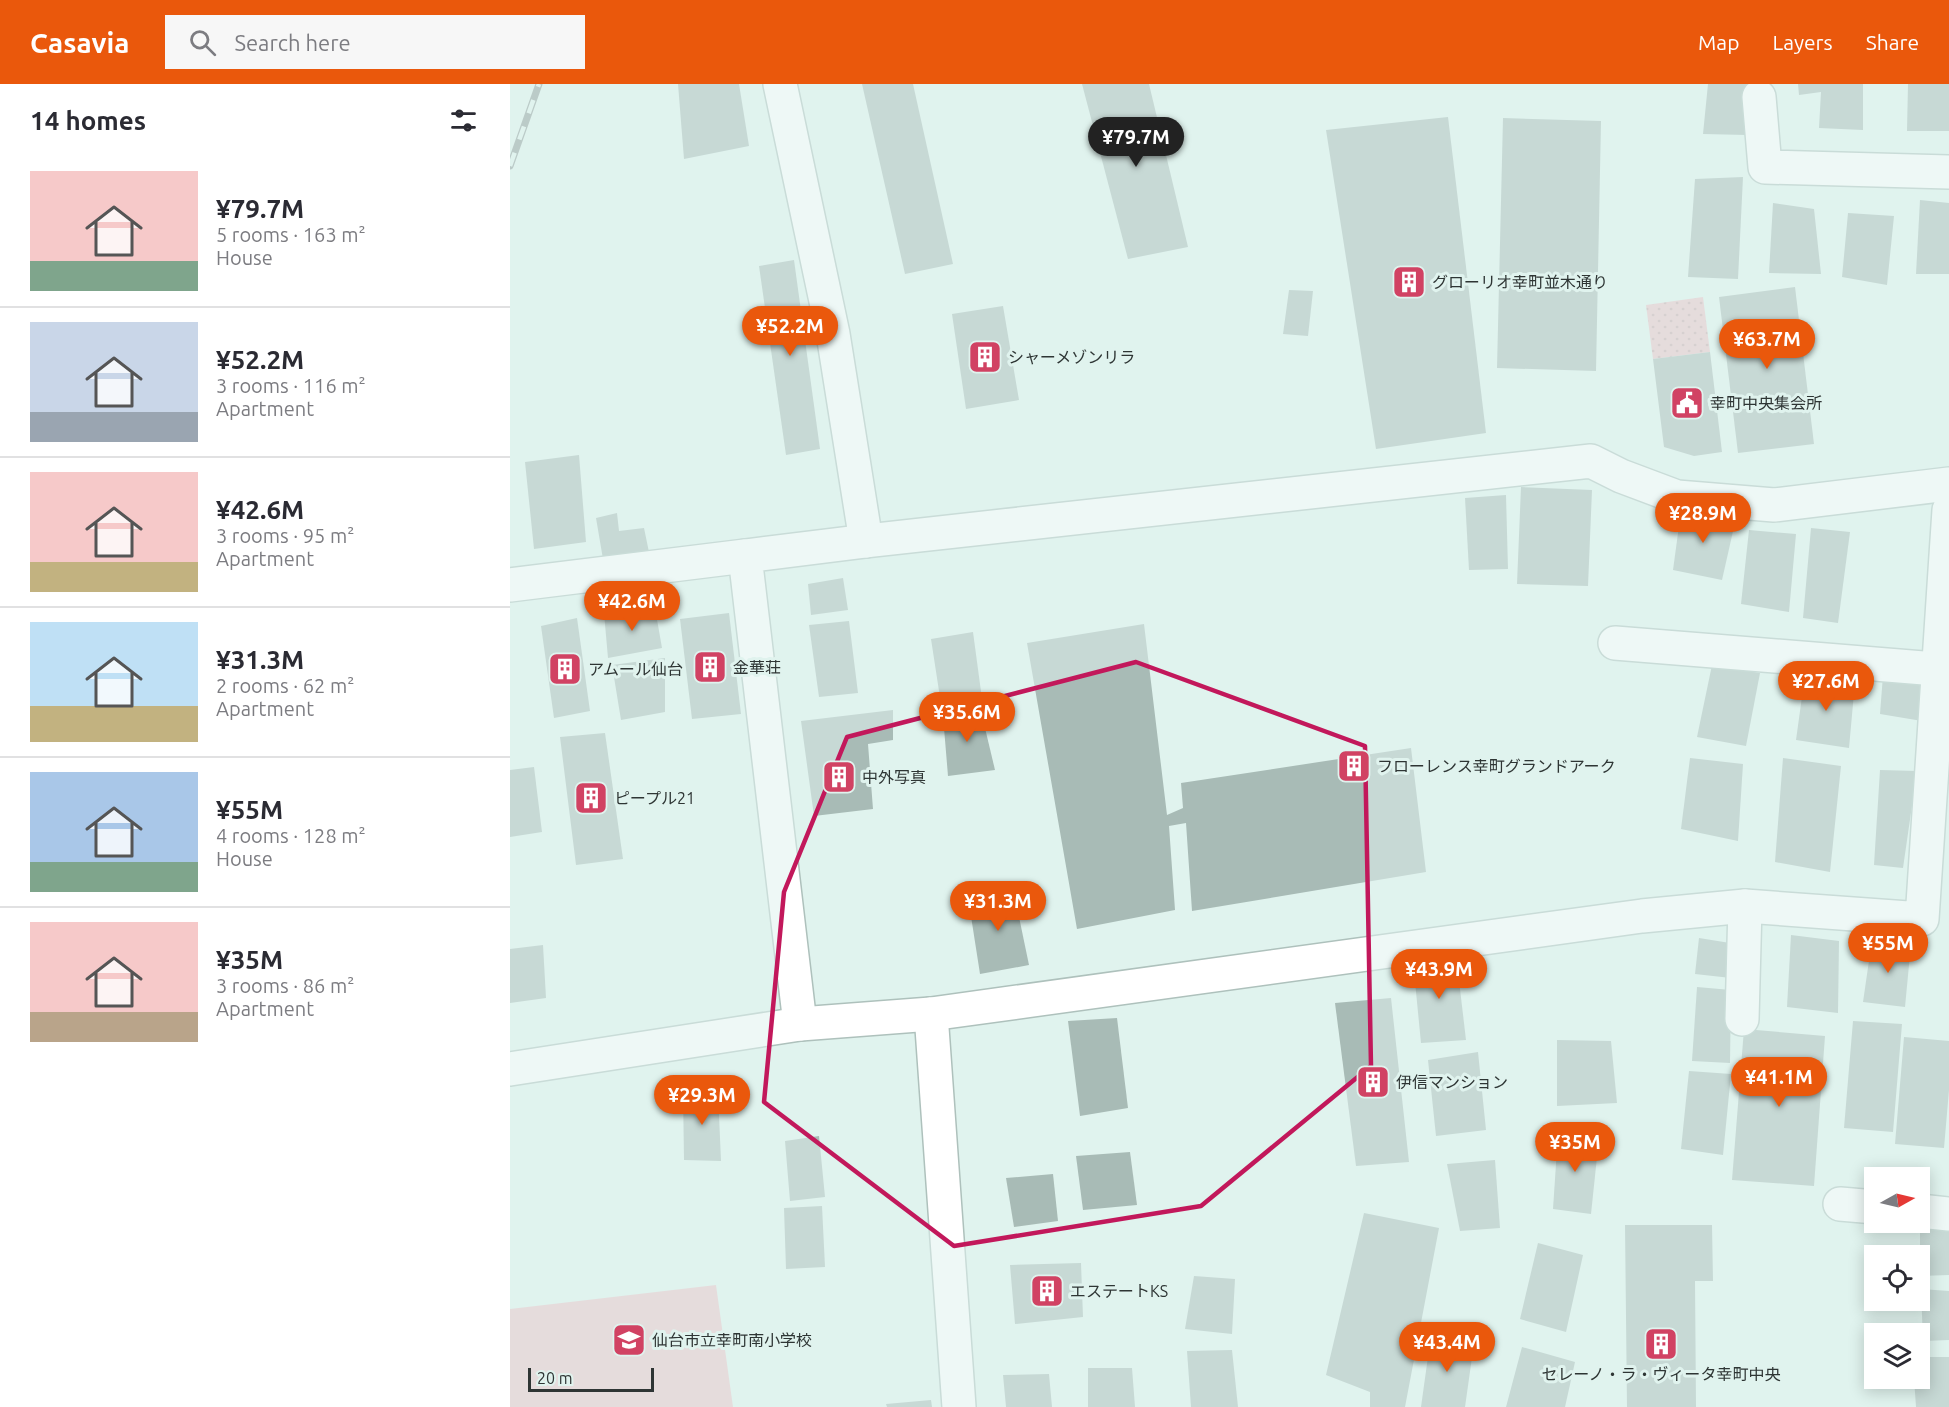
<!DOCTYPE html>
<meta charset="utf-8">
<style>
:root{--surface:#fff;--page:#f7f7f7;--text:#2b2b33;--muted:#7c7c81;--line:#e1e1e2;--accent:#ea580c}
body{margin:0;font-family:Ubuntu,"Noto Sans JP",sans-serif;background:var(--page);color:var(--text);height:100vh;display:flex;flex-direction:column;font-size:22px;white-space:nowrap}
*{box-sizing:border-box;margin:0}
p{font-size:20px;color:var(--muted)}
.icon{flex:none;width:33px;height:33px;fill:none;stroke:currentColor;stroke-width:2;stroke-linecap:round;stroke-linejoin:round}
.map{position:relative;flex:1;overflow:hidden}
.drawer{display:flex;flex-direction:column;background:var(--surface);width:510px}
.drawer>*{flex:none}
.needle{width:39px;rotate:82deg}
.fabs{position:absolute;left:1354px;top:1083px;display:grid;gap:12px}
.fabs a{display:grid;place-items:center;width:66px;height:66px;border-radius:0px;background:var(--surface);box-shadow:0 3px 15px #0003;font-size:30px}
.scale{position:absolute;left:18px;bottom:15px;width:126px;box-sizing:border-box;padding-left:6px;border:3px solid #2e3534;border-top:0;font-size:16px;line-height:21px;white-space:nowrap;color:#2e3534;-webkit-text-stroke:4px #e0f3ee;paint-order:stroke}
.price{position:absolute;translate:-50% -51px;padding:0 14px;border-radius:21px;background:var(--accent);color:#fff;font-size:20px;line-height:39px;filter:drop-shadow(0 2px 3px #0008)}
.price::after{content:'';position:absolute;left:50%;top:36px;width:18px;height:14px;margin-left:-9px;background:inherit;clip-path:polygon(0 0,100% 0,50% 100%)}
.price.active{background:#222;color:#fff}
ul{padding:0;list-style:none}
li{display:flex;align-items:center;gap:18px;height:150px;padding:0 30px}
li+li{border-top:2px solid var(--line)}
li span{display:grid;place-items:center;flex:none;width:168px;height:120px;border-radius:0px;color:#555}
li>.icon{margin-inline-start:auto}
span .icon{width:72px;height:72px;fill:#fffc;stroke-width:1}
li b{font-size:26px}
h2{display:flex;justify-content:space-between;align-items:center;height:72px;padding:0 30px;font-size:26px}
header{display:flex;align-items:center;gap:36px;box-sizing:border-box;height:84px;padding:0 30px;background:var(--accent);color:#fff}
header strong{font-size:28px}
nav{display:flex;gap:33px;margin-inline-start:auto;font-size:21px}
.search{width:420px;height:54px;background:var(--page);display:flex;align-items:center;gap:15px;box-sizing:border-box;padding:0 21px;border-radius:0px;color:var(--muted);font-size:22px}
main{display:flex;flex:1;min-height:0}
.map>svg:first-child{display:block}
</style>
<header>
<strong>Casavia</strong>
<div class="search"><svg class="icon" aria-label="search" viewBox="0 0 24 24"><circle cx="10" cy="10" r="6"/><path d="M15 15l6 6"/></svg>Search here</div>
<nav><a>Map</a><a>Layers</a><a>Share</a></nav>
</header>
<main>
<section class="drawer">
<h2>14 homes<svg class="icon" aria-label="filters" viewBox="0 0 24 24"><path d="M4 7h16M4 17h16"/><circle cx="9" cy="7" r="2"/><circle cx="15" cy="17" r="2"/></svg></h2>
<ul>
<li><span style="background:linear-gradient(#f6c9c9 75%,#7fa58c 0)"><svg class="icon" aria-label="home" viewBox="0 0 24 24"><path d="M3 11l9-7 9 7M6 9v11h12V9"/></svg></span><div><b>¥79.7M</b><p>5 rooms · 163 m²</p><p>House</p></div></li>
<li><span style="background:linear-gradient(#c9d6e8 75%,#9aa5b1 0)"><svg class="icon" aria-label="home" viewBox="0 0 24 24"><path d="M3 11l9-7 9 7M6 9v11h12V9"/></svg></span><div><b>¥52.2M</b><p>3 rooms · 116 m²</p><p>Apartment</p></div></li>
<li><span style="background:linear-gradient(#f6c9c9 75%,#c2b280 0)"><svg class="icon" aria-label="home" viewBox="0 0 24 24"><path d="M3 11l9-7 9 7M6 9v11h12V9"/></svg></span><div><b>¥42.6M</b><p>3 rooms · 95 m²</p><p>Apartment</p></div></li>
<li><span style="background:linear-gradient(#bfe0f5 70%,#c2b280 0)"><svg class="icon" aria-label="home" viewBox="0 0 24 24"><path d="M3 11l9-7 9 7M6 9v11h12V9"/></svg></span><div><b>¥31.3M</b><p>2 rooms · 62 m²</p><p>Apartment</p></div></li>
<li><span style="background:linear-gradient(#a9c7e8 75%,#7fa58c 0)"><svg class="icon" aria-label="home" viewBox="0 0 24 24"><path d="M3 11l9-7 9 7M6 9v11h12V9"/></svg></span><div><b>¥55M</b><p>4 rooms · 128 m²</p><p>House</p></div></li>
<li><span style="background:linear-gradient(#f6c9c9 75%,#b9a48a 0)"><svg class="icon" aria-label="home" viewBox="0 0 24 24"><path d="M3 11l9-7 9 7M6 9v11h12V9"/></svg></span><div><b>¥35M</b><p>3 rooms · 86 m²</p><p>Apartment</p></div></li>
</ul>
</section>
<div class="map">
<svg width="1439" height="1323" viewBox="0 0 1439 1323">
<defs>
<pattern id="park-dots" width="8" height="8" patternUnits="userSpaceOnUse" patternTransform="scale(1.5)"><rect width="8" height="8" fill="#ebc2c6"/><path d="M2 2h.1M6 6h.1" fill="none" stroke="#caa7ab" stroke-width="1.8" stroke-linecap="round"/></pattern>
</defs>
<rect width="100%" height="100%" fill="#e0f3ee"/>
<path fill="#ebc2c6" d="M206,1201l17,122h-223v-98z"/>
<path fill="url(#park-dots)" d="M1193,213l7,55 -57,7 -7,-54z"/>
<g fill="#a8bbb6">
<path d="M168,0h61l10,62 -65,13z"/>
<path d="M352,0h51l40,180 -48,10z"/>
<path d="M572,0h67l39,163 -60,12z"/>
<path d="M1198,0h44l-5,51 -44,-1z"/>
<path d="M1288,0h65v46l-44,-2 2,-36 -22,3z"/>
<path d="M1398,0h41v47h-42z"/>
<path d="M938,33l38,316 -110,16 -50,-319z"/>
<path d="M993,34l98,3 -5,250 -99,-3z"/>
<path d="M1233,93l-5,102 -50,-2 7,-98z"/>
<path d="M1410,116l29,3v71h-33z"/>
<path d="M1263,119l41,6 7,65 -52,-1z"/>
<path d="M1338,129l46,3 -7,69 -45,-8z"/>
<path d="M284,176l26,189 -34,6 -27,-189z"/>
<path d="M1285,203l19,157 -76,9 -19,-156z"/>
<path d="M779,206l24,1 -5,45 -25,-2z"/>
<path d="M493,222l16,94 -53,9 -14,-95z"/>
<path d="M1200,268l12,100 -28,4 -30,-9 -11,-88z"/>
<path d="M69,371l7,87 -52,7 -9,-87z"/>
<path d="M1011,403l71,3 -4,96 -71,-2z"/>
<path d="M996,411l2,74 -39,1 -4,-72z"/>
<path d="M1171,427l55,7 -14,62 -49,-10z"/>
<path d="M107,429l2,18 25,-3 6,29 -46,8 -8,-47z"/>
<path d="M1301,444l39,4 -12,91 -35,-5z"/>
<path d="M1239,446l47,4 -7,78 -48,-8z"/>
<path d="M333,494l5,32 -37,5 -3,-31z"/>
<path d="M145,524l7,40 -54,10 -4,-45z"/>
<path d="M219,529l12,101 -49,5 -12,-100z"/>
<path d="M67,534l13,93 -36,7 -13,-92z"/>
<path d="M339,537l9,72 -39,4 -10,-72z"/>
<path d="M634,540l23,191 16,-7 -2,-25 230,-35 15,124 -234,39 -6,-88 -17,3 6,84 -98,19 -50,-286z"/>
<path d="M463,548l9,67 -41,5 -10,-65z"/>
<path d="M155,574v54l-44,8 -9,-55z"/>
<path d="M1202,581l48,8 -14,73 -49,-9z"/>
<path d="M1295,591l50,7 -6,66 -53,-8z"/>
<path d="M1373,591l39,2v44l-42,-7z"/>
<path d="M470,623l15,63 -47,6 -5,-60z"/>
<path d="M383,626v30l-25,4 5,65 -59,7 -13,-95z"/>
<path d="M95,649l18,126 -47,6 -16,-128z"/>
<path d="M1180,674l53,6 -5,77 -57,-12z"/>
<path d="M1273,674l58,8 -11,106 -55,-10z"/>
<path d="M24,683l8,65 -32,5v-67z"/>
<path d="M1370,686l37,1 -14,97 -29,-3z"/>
<path d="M503,804l16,77 -49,9 -12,-77z"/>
<path d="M1281,851l48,6 -1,72 -51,-6z"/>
<path d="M1189,854l31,5 1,35 -36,-4z"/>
<path d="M1362,856l39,4 -6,63 -42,-5z"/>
<path d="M33,861l3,53 -36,5v-54z"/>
<path d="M946,871l10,85 -45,3 -8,-82z"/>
<path d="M1187,903l34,3 -1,73 -38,-2z"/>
<path d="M881,914l18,164 -53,4 -21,-163z"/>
<path d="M607,934l11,90 -48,8 -12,-95z"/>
<path d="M1343,937l49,3 -9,108 -49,-4z"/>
<path d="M1234,945l81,7 -11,150 -82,-6z"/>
<path d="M1394,953l45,4v49l-5,58 -49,-4z"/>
<path d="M1047,956l54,1 6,62 -60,3z"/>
<path d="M968,968l8,78 -50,6 -8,-76z"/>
<path d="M1179,987l42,3 -8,81 -42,-6z"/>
<path d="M173,1007l35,1 3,69 -37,-1z"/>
<path d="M1048,1050l41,4 -8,76 -38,-5z"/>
<path d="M309,1052l6,61 -35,4 -5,-60z"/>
<path d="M620,1068l7,53 -54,5 -7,-54z"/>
<path d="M985,1076l5,68 -40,3 -13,-67z"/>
<path d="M543,1090l5,47 -44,6 -8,-49z"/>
<path d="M312,1122l3,61 -39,2 -2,-61z"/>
<path d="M854,1129l75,15 -34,179h-35v-15l-44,-17z"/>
<path d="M1410,1140l29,3v48l-29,1z"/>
<path d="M1115,1141h87l1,56h-18l1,126h-69z"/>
<path d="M1028,1159l45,12 -17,77 -46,-13z"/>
<path d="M571,1179l2,54 -68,7 -5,-59z"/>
<path d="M684,1192l41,3 -3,55 -47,-5z"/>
<path d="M1411,1205l28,2v49l-26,1z"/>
<path d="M921,1251l43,8 -9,64h-44z"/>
<path d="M1012,1263l53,15 -10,45h-59z"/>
<path d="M722,1266l6,57h-47l-4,-56z"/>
<path d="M1410,1273h29v50h-33l-2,-29h6z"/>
<path d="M578,1284h44l3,39h-47z"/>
<path d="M539,1290l3,33h-46l-3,-32z"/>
<path d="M421,1316l1,7h-45l-1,-3z"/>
</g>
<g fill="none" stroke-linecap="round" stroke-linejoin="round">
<defs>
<g id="minor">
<path d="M270,0l53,250 33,207"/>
<path d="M1249,13l6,70 184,5"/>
<path d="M0,501l235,-29"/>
<path d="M1105,559l334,27"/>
<path d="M421,930l28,393"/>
<path d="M1232,935l3,-113"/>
<path d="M290,940l-55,-468 121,-15 725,-80 30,15 56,21 97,8 175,-21"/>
<path d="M0,985l290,-45 131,-10 711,-98 103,-10 177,13 27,-409"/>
<path d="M1330,1120l35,3"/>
<path d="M1410,1127l29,3"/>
</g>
</defs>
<use href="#minor" stroke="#aec1bc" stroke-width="36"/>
<use href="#minor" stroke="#fff" stroke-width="33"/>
<defs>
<path id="rail" d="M0,82l29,-82"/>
</defs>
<use href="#rail" stroke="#8f9c99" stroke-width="7"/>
<use href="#rail" stroke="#e0f3ee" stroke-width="4.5" stroke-dasharray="14" stroke-linecap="butt"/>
</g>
<path d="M0 0H1439V1323H0ZM626,578l229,84 6,320 -170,140 -247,40 -190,-144 20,-210 63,-155z" fill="#e0f3ee" fill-opacity=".55" fill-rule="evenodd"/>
<path fill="none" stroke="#c2185b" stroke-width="4.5" stroke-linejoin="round" d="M626,578l229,84 6,320 -170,140 -247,40 -190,-144 20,-210 63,-155z"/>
<defs>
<symbol id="building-square" viewBox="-11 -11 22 22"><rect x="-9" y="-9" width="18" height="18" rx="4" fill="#d14263" stroke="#e0f3ee"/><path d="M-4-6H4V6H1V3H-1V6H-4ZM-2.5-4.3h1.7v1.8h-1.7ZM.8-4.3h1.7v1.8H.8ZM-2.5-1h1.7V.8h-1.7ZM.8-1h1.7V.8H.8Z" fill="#fff"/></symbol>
<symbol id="civic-square" viewBox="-11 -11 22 22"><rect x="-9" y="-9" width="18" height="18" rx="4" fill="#d14263" stroke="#e0f3ee"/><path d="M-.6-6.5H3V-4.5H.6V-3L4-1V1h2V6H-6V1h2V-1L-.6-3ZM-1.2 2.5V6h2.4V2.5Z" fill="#fff"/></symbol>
<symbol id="school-square" viewBox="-11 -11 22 22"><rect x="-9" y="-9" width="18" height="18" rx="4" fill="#d14263" stroke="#e0f3ee"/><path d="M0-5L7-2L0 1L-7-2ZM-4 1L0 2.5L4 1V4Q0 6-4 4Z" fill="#fff"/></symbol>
</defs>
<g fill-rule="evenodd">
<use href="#building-square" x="880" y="179" width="38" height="38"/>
<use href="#building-square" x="456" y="254" width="38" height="38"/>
<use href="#civic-square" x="1158" y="300" width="38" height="38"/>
<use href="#building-square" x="181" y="564" width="38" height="38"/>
<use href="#building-square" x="36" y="566" width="38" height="38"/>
<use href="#building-square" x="825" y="663" width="38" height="38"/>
<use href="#building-square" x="310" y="674" width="38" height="38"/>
<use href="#building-square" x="62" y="695" width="38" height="38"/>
<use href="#building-square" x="844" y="979" width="38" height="38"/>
<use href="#building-square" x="518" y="1188" width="38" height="38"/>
<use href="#school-square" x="100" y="1237" width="38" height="38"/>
<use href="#building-square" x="1132" y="1241" width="38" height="38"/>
</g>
<g text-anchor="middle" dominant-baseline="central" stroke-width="6" stroke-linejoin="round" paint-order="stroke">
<g font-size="16" fill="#2e3534" stroke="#e0f3ee" text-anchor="start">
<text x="922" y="198">グローリオ幸町並木通り</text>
<text x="498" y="273">シャーメゾンリラ</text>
<text x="1200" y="319">幸町中央集会所</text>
<text x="223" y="583">金華荘</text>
<text x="78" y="585">アムール仙台</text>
<text x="867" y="682">フローレンス幸町グランドアーク</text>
<text x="352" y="693">中外写真</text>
<text x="104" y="714">ピープル21</text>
<text x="886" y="998">伊信マンション</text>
<text x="560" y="1207">エステートKS</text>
<text x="142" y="1256">仙台市立幸町南小学校</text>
<text x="1151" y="1290" text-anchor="middle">セレーノ・ラ・ヴィータ幸町中央</text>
</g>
</g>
</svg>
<div class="fabs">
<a><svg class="needle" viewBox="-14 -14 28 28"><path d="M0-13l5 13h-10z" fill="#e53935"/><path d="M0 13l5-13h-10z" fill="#7c7c81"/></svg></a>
<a><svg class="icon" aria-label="locate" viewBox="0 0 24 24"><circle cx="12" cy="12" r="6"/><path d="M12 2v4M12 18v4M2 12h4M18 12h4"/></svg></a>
<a><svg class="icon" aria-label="layers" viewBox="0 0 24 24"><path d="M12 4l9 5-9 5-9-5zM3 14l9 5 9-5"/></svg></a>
</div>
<div class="scale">20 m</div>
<b class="price active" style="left:626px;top:84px">¥79.7M</b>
<b class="price" style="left:280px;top:273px">¥52.2M</b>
<b class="price" style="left:1257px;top:286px">¥63.7M</b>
<b class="price" style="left:1193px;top:460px">¥28.9M</b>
<b class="price" style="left:122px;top:548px">¥42.6M</b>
<b class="price" style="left:1316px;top:628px">¥27.6M</b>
<b class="price" style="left:457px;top:659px">¥35.6M</b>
<b class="price" style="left:488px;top:848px">¥31.3M</b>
<b class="price" style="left:1378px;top:890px">¥55M</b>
<b class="price" style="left:929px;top:916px">¥43.9M</b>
<b class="price" style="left:1269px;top:1024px">¥41.1M</b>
<b class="price" style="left:192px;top:1042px">¥29.3M</b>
<b class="price" style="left:1065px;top:1089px">¥35M</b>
<b class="price" style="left:937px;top:1289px">¥43.4M</b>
</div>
</main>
